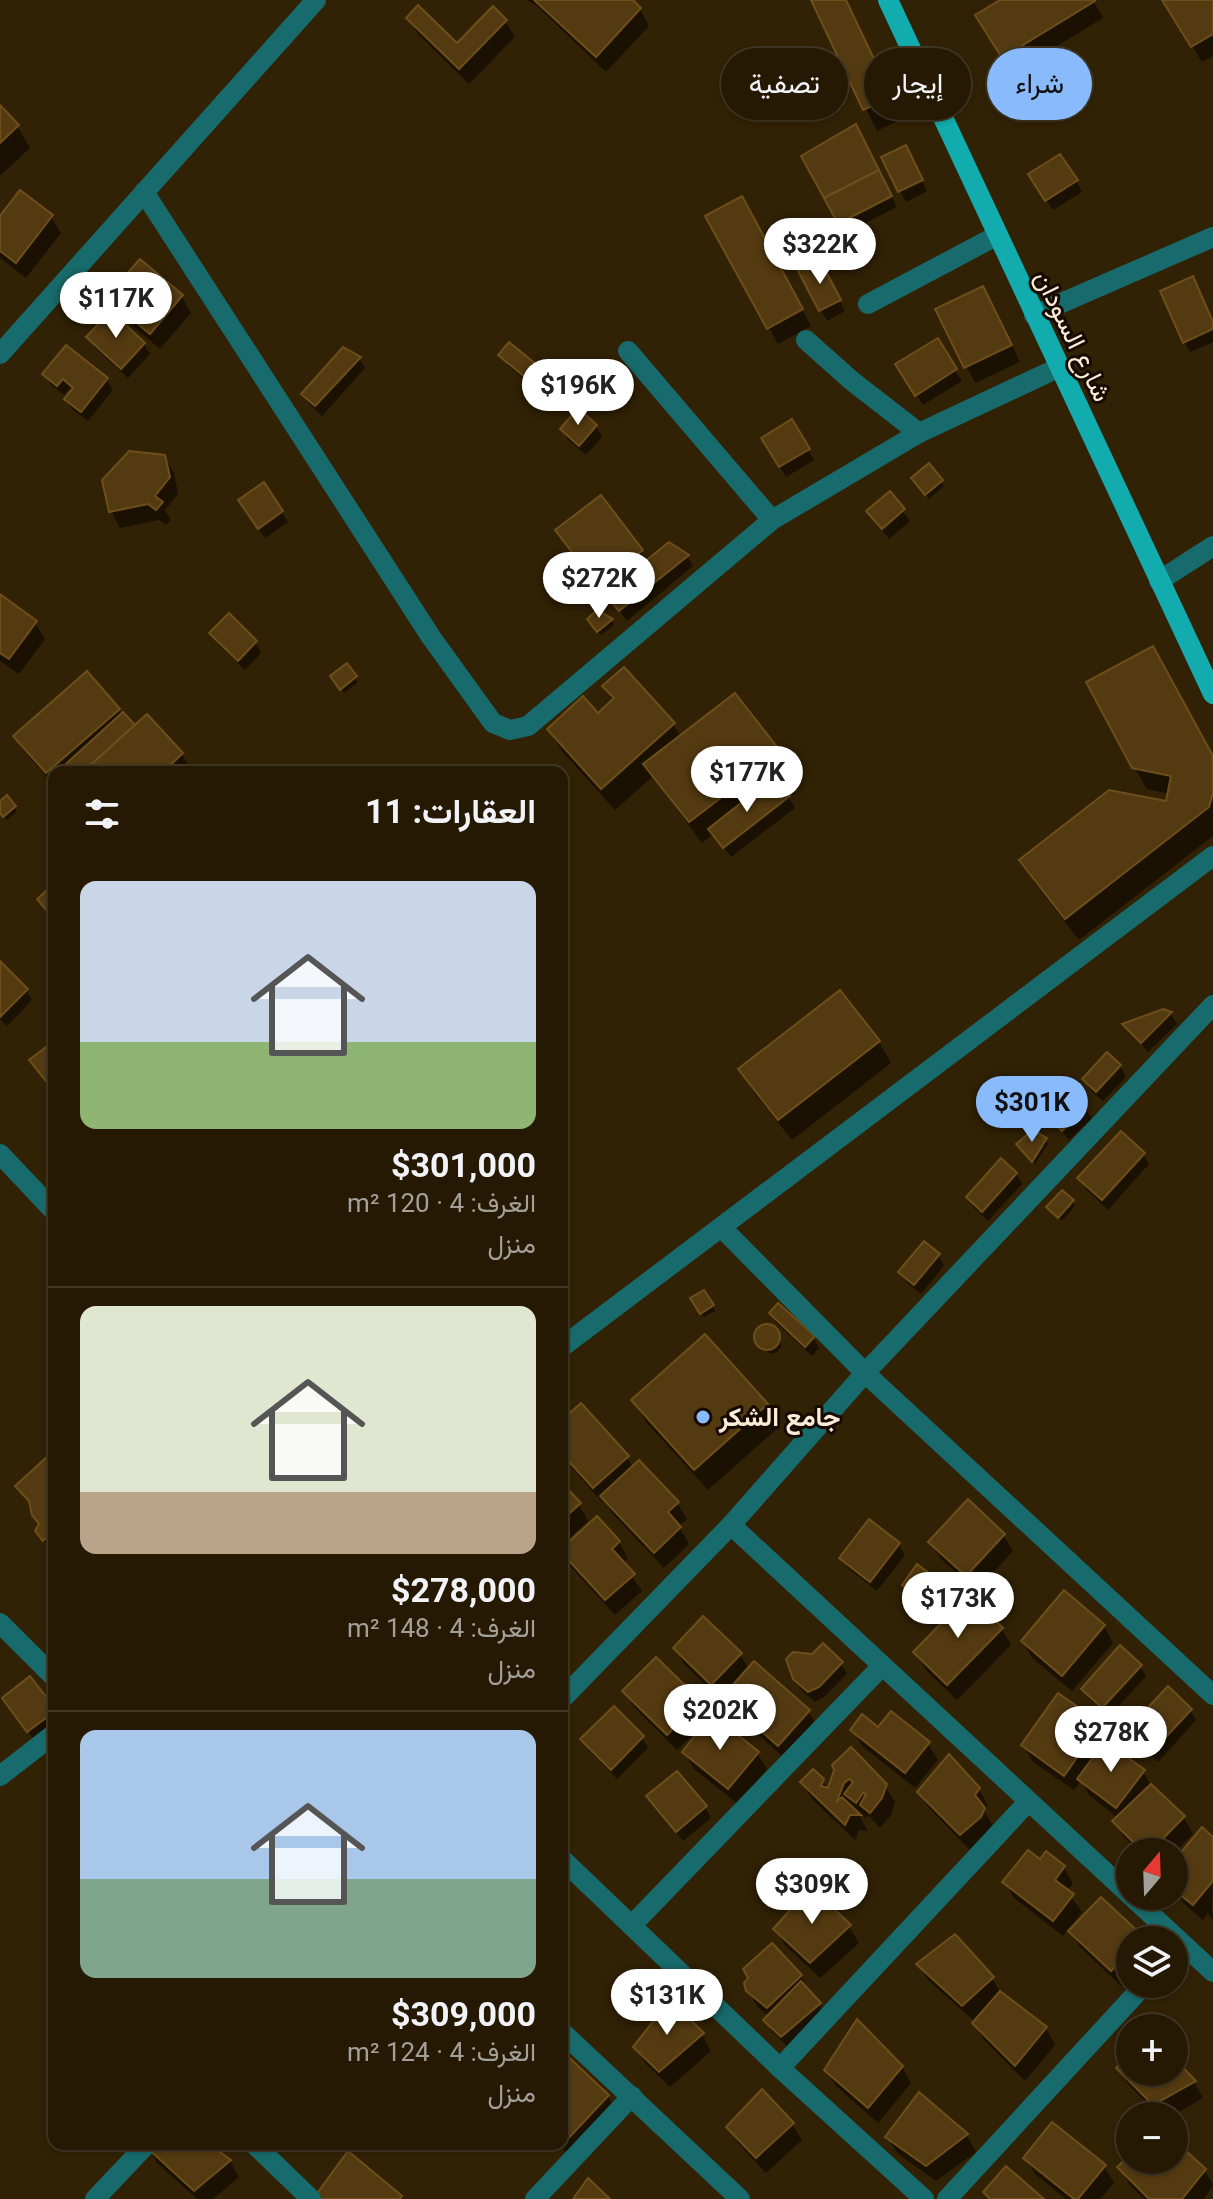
<!DOCTYPE html>
<html lang="ar">
<meta charset="utf-8">
<style>
:root{--surface:#251904;--page:#312613;--text:#f1f3f6;--muted:#a3a09a;--line:#423826;--accent:#89bafc}
body{margin:0;font-family:Roboto,Vazirmatn,sans-serif;background:var(--page);color:var(--text);direction:rtl;height:100vh;display:flex;flex-direction:column;font-size:30px;white-space:nowrap}
*{box-sizing:border-box;margin:0}
p{font-size:26px;color:var(--muted)}
.icon{flex:none;width:44px;height:44px;fill:none;stroke:currentColor;stroke-width:2;stroke-linecap:round;stroke-linejoin:round}
.map{position:relative;flex:1;overflow:hidden;direction:ltr}
.drawer{position:absolute;left:48px;top:766px;width:520px;height:1384px;display:flex;flex-direction:column;background:var(--surface);border-radius:16px;box-shadow:0 2px 6px #0004,0 0 0 2px var(--line);direction:rtl}
.drawer>*{flex:none}
.guide{position:absolute;left:592px;top:48px;width:500px;height:72px;direction:rtl;display:flex;gap:16px}
.needle{width:52px;rotate:19deg}
.tools{position:absolute;left:1116px;top:1838px;display:grid;gap:16px}
.tools a{display:grid;place-items:center;width:72px;height:72px;border-radius:50%;background:var(--surface);box-shadow:0 2px 6px #0004,0 0 0 2px var(--line);font-size:40px}
.price{position:absolute;translate:-50% -68px;padding:0 18px;border-radius:28px;background:#fff;color:#222;font-size:26px;line-height:52px;filter:drop-shadow(0 2px 4px #0008)}
.price::after{content:'';position:absolute;left:50%;top:48px;width:24px;height:18px;margin-left:-12px;background:inherit;clip-path:polygon(0 0,100% 0,50% 100%)}
.price.on{background:var(--accent);color:#111}
ul{padding:0;list-style:none}
li{display:grid;align-content:center;gap:16px;height:424px;padding:0 32px}
li+li{border-top:2px solid var(--line)}
li span{display:grid;place-items:center;height:248px;border-radius:16px;color:#555}
li>.icon{margin-inline-start:auto}
span .icon{width:144px;height:144px;fill:#fffc;stroke-width:1}
li b{font-size:34px}
h2{display:flex;justify-content:space-between;align-items:center;height:96px;padding:0 32px;font-size:34px}
.tag{padding:0 28px;border-radius:36px;background:var(--surface);box-shadow:0 2px 6px #0004,0 0 0 2px var(--line);font-size:28px;line-height:72px}
.tag.on{background:var(--accent);color:#111}
.map>svg:first-child{display:block}
</style>
<div class="map">
<svg width="1213" height="2199" viewBox="0 0 1213 2199">
<rect width="100%" height="100%" fill="#312105"/>
<g fill="#0007">
<path d="M527,0h103l10,9 9,17 -43,46 -69,-66z"/>
<path d="M813,0h34l55,119 -25,12z"/>
<path d="M1003,0h90l10,18 -90,55 -35,-58z"/>
<path d="M1164,0h49v56l-11,6z"/>
<path d="M408,18l49,28 48,-25 10,16 -46,47 -51,-50z"/>
<path d="M0,108l17,18 13,22 -30,28z"/>
<path d="M865,142l32,65 -52,26 -19,-36z"/>
<path d="M883,158h28l16,33 -21,11z"/>
<path d="M1076,181l6,11 -29,18 -17,-25z"/>
<path d="M741,198l70,128 -33,18 -70,-128z"/>
<path d="M51,217l10,16 -35,45 -26,-20v-39z"/>
<path d="M140,261l42,36 9,16 -31,36 -33,-28 -9,-16 7,-8 -6,-11z"/>
<path d="M801,272l24,1 20,38 -18,10z"/>
<path d="M992,304l28,58 -45,21 -37,-73z"/>
<path d="M1213,323v19l-23,10 -6,-10z"/>
<path d="M89,337l55,7 6,10 -22,24 -33,-30z"/>
<path d="M937,341l25,40 -39,24 -25,-40z"/>
<path d="M501,355l63,34 6,10 -9,11 -54,-45z"/>
<path d="M359,358l6,10 -43,48 -13,-12 -6,-10z"/>
<path d="M45,375l61,4 7,11 -25,31 -16,-12 -6,-10 6,-8 -3,-2 -5,6 -13,-10z"/>
<path d="M791,422l23,38 -28,17 -23,-38z"/>
<path d="M596,426l6,11 -16,18 -18,-15 -6,-11z"/>
<path d="M164,457l10,16 4,21 -13,16 6,10 -5,5 -7,-5 -39,8 -9,-17z"/>
<path d="M929,466l15,20 -15,13 -13,-16z"/>
<path d="M263,485l25,37 -23,16 -19,-27z"/>
<path d="M889,494l21,27 -21,18 -21,-27z"/>
<path d="M601,498l47,64 39,-6 6,10 -66,55 -17,-23 -3,2 -49,-69z"/>
<path d="M0,597l35,26 10,16 -26,35 -19,-13z"/>
<path d="M611,620l3,5 -13,10 -9,-11z"/>
<path d="M212,633l43,9 6,11 -16,17 -27,-26z"/>
<path d="M346,666l12,16 -14,11 -9,-12z"/>
<path d="M605,687l68,37 8,14 98,15 12,22 -19,14 17,9 6,10 -64,49 -17,-23 -12,9 -49,-67 -38,34 -53,-59 -13,-22 48,-14 16,-14z"/>
<path d="M118,710l16,18 13,-11 35,37 9,16 -137,2v14l-29,-34 -10,-16z"/>
<path d="M1213,759v77l-134,104 -45,-58 -12,-22 145,-57 2,-9 -22,-5 -13,-22z"/>
<path d="M0,803l14,4 3,4 -10,9 -7,-8z"/>
<path d="M0,964l26,26 6,10 -25,26 -7,-7z"/>
<path d="M1163,1011l8,3 6,10 -29,28 -23,-27z"/>
<path d="M879,1042l12,21 -99,77 -39,-49 -12,-22z"/>
<path d="M54,1043v51l-22,-34z"/>
<path d="M1108,1055l12,11 6,11 -23,24 -13,-11 -6,-10z"/>
<path d="M1070,1092l22,26 -23,22 -21,-26z"/>
<path d="M1045,1139l3,5 -13,20 -14,-15z"/>
<path d="M1143,1154l6,10 -41,46 -22,-21 -6,-10z"/>
<path d="M1016,1174l6,10 -34,37 -14,-13 -6,-11z"/>
<path d="M1073,1201l2,5 -13,15 -13,-13z"/>
<path d="M938,1255l6,11 -23,28 -14,-11 -6,-11z"/>
<path d="M703,1292l12,19 -11,6 -11,-18z"/>
<path d="M771,1314l42,23 6,11 -7,8 -35,-32z"/>
<path d="M763,1328l10,1 8,11v7l-4,5 -7,2 -12,-12 -1,-6z"/>
<path d="M634,1401l132,4 13,22 -71,63 -62,-68z"/>
<path d="M562,1423l65,34 6,11 44,35 10,16 -8,7 10,18 -25,24 -52,-55 -7,-12 -2,2 -41,-46z"/>
<path d="M54,1465v90l-1,1 -15,-25 3,-6 -8,-16 -15,-22z"/>
<path d="M562,1486l17,19 9,16 -26,24z"/>
<path d="M597,1519l22,23 9,17 -5,4 19,28 -27,24 -44,-48 -9,-16z"/>
<path d="M1003,1535l10,16 -37,40 -36,-33 -9,-16z"/>
<path d="M899,1545l6,10 -28,36 -29,-23 -6,-10z"/>
<path d="M904,1585l47,7 6,10 -12,17 57,10 9,16 -54,55 -32,-31 -9,-16 30,-31 -36,-27z"/>
<path d="M1064,1593l40,33 9,17 -41,48 -40,-33 -9,-17z"/>
<path d="M703,1619l37,36 9,14 59,42 10,16 -30,34 -54,-48 -10,-16 -3,3 -37,-36 -9,-16z"/>
<path d="M813,1656l28,7 6,11 -23,23 -9,5 -14,-12 -6,-12z"/>
<path d="M1140,1666l6,10 -37,41 -20,-18 -6,-10z"/>
<path d="M625,1691l74,11 11,19 47,32 10,16 -29,35 -44,-35 -10,-17 23,-27 -3,-2 -27,27 -43,-43z"/>
<path d="M4,1699l50,12v16l-19,14z"/>
<path d="M614,1709l28,29 6,10 -31,31 -28,-29 -6,-10z"/>
<path d="M1190,1710l6,10 -38,42 -23,-21 -6,-10z"/>
<path d="M1100,1724l9,17 -2,3 36,27 9,17 32,30 9,16 -19,19 -35,-1 -15,-15 -9,-16 3,-3 -29,-23 -8,-14 -7,9 -41,-28 -10,-17z"/>
<path d="M878,1729l50,15 10,16 -23,28 -53,-42 -9,-16z"/>
<path d="M836,1769l49,17 10,16 -4,13 -11,13 -12,-13 -2,3 -10,-8 12,21 -9,-1 -4,10 -43,-41 -10,-16 20,-3 7,11z"/>
<path d="M979,1789l9,17 -4,5 9,15 -23,24 -41,-42 -10,-16z"/>
<path d="M648,1797l57,10 6,11 -28,23z"/>
<path d="M1213,1839l-1,71 1,11 -5,-8 -5,7 -18,-15 -10,-16 10,-12 -9,-15z"/>
<path d="M1040,1862l24,6 9,16 -6,7 15,21 -19,24 -49,-38 -9,-16z"/>
<path d="M811,1890l38,37 10,16 -39,35 -35,-33 -9,-16z"/>
<path d="M1071,1931l71,7 -12,2v37l-9,9 -41,-39z"/>
<path d="M918,1964l74,14 10,17 44,33 9,17 -30,36 -41,-41 -11,-20 -45,-40z"/>
<path d="M801,1976l24,38 -37,33 -17,-17 -6,-10 4,-4 -11,-8 -10,-18z"/>
<path d="M702,2035l9,16 -41,36 -25,-24 -10,-16z"/>
<path d="M562,2053l46,43 12,22 -42,45 -20,-19h4z"/>
<path d="M1130,2055v17h44v-11l20,21 9,16 -31,18h-13l-31,-32 -10,-16z"/>
<path d="M902,2067l9,16 -33,40 -42,-37 -10,-16z"/>
<path d="M920,2095l47,41 9,16 -40,29 -39,-28 -10,-16z"/>
<path d="M792,2124l10,16 -36,33 -28,-30 -9,-16z"/>
<path d="M1174,2143l30,27 9,15 -9,14h-60l-15,-15 -9,-16 10,-11v3h44z"/>
<path d="M206,2144l24,17 9,16 -26,22h-16l-40,-36 -9,-16z"/>
<path d="M1026,2158l78,8 10,17 -14,16h-34l-31,-25z"/>
</g>
<g fill="#543a11" stroke="#6e4e1a" stroke-width="2">
<path d="M534,0h99l8,8 -45,49z"/>
<path d="M811,0h35l46,97 -29,13z"/>
<path d="M1000,0h95v1l-93,57 -27,-43z"/>
<path d="M1162,0h51v34l-22,13z"/>
<path d="M418,5l39,38 36,-37 14,14 -48,49 -53,-51z"/>
<path d="M0,105l19,20 -19,18z"/>
<path d="M856,124l23,46 -55,28 -23,-42z"/>
<path d="M906,145l17,35 -25,12 -17,-35z"/>
<path d="M1060,154l18,26 -33,21 -17,-27z"/>
<path d="M879,170l13,26 -54,28 -14,-26z"/>
<path d="M20,190l33,25 -37,48 -16,-12v-35z"/>
<path d="M742,196l61,113 -36,20 -62,-113z"/>
<path d="M140,259l43,36 -33,39 -35,-29 12,-15 -11,-4z"/>
<path d="M820,260l21,40 -22,11 -21,-40z"/>
<path d="M1193,276l20,46v7l-30,14 -23,-52z"/>
<path d="M983,286l29,59 -48,23 -29,-59z"/>
<path d="M111,311l34,32 -24,26 -35,-32z"/>
<path d="M938,338l19,31 -42,27 -20,-32z"/>
<path d="M509,342l56,46 -11,13 -56,-46z"/>
<path d="M66,345l42,33 -27,34 -17,-13 9,-11 -10,-9 -6,7 -15,-12z"/>
<path d="M343,347l18,10 -46,49 -14,-12z"/>
<path d="M578,408l19,17 -18,21 -19,-17z"/>
<path d="M792,419l18,30 -31,18 -18,-29z"/>
<path d="M129,451l36,4 5,22 -15,19 8,6 -7,8 -8,-6 -39,8 -7,-32z"/>
<path d="M929,463l14,17 -18,15 -14,-17z"/>
<path d="M264,482l19,29 -25,18 -20,-29z"/>
<path d="M890,491l15,18 -23,20 -16,-18z"/>
<path d="M601,495l42,55 -46,35 -42,-55z"/>
<path d="M669,542l20,13 -70,56 -14,-17z"/>
<path d="M0,594l37,27 -28,38 -9,-6z"/>
<path d="M597,610l16,9 -16,13 -10,-13z"/>
<path d="M229,613l28,28 -19,20 -29,-28z"/>
<path d="M1153,646l60,110v37l-4,14 -144,112 -46,-59 90,-70 57,11 5,-25 -39,-8 -46,-86z"/>
<path d="M347,663l10,13 -17,14 -10,-14z"/>
<path d="M624,667l51,56 -74,66 -54,-60 36,-33 15,17 16,-15 -12,-12z"/>
<path d="M87,671l33,38 -74,64 -33,-37z"/>
<path d="M735,693l46,59 -92,70 -46,-58z"/>
<path d="M123,712l12,13 -52,47h-26z"/>
<path d="M147,714l36,39 -20,19h-80z"/>
<path d="M765,784l25,12 -67,52 -15,-19z"/>
<path d="M7,795l9,11 -13,11 -3,-4v-12z"/>
<path d="M54,884v35l-17,-20z"/>
<path d="M0,961l28,28 -28,28z"/>
<path d="M840,990l40,51 -102,79 -40,-51z"/>
<path d="M1163,1009l9,3 -31,31 -19,-19z"/>
<path d="M54,1041v50l-25,-31z"/>
<path d="M1107,1052l14,13 -25,27 -14,-13z"/>
<path d="M1070,1089l17,17 -25,25 -17,-17z"/>
<path d="M1033,1130l14,8 -15,24 -16,-18z"/>
<path d="M1121,1131l24,22 -43,47 -25,-22z"/>
<path d="M1001,1158l16,15 -35,39 -16,-15z"/>
<path d="M1062,1190l12,10 -16,18 -12,-11z"/>
<path d="M924,1241l16,13 -26,31 -16,-13z"/>
<path d="M704,1290l10,15 -14,9 -10,-16z"/>
<path d="M778,1303l37,33 -10,11 -36,-34z"/>
<circle cx="767" cy="1337" r="13"/>
<path d="M705,1334l63,70 -74,66 -63,-70z"/>
<path d="M581,1403l48,53 -36,32 -31,-34v-34z"/>
<path d="M48,1456l6,6v69l-11,10 -8,-10 4,-7 -7,-9 -3,-14 -14,-15z"/>
<path d="M639,1460l40,42 -11,10 13,15 -27,26 -54,-57z"/>
<path d="M562,1483l19,20 -19,17z"/>
<path d="M968,1499l37,35 -39,42 -38,-34z"/>
<path d="M597,1516l23,25 -8,8 23,25 -30,26 -43,-47v-5z"/>
<path d="M869,1519l31,24 -30,39 -31,-24z"/>
<path d="M917,1564l36,27 -16,20 -35,-26z"/>
<path d="M1064,1590l41,35 -43,51 -41,-35z"/>
<path d="M969,1595l34,33 -56,57 -34,-33z"/>
<path d="M703,1616l39,37 -31,32 -38,-37z"/>
<path d="M823,1643l20,19 -24,25 -11,5 -15,-13 -7,-20 7,-7 19,2z"/>
<path d="M1120,1645l22,20 -40,43 -21,-19z"/>
<path d="M656,1657l45,44 -34,34 -45,-44z"/>
<path d="M754,1661l56,49 -32,36 -56,-49z"/>
<path d="M30,1676l24,31v5l-27,20 -25,-34z"/>
<path d="M1168,1686l24,23 -41,44 -24,-23z"/>
<path d="M1058,1693l43,30 -37,53 -43,-31z"/>
<path d="M614,1706l30,30 -33,34 -31,-31z"/>
<path d="M891,1711l39,31 -25,31 -55,-43 12,-16 16,13z"/>
<path d="M712,1714l47,38 -31,37 -46,-37z"/>
<path d="M1105,1741l40,29 -29,38 -39,-29z"/>
<path d="M851,1747l36,37 -5,14 -12,15 -10,-8 6,-11 -3,-1 -7,10 -12,-9 9,-12 -4,-3 -5,4 -7,18 5,-4 19,18h-11l-5,10 -45,-43 13,-13 11,10 -3,7 7,2 6,-18 -2,-5z"/>
<path d="M949,1754l31,34 -5,7 10,13 -4,9 -21,18 -43,-43z"/>
<path d="M677,1771l30,35 -31,26 -30,-36z"/>
<path d="M1151,1784l34,32 -35,36h-7l-31,-31z"/>
<path d="M1202,1827l11,10v44l-20,24 -19,-15 12,-17 -12,-12z"/>
<path d="M1028,1850l12,9 6,-8 19,15 -10,14 19,14 -21,27 -51,-39z"/>
<path d="M811,1887l40,38 -41,38 -37,-34z"/>
<path d="M1101,1897l43,40 -3,3h-11v12l-19,19 -43,-40z"/>
<path d="M955,1934l39,43 -32,29 -46,-42z"/>
<path d="M772,1943l30,32 -35,33 -21,-17 -2,-8 4,-5 -5,-9z"/>
<path d="M801,1981l20,22 -40,34 -18,-17z"/>
<path d="M1000,1991l47,36 -32,39 -43,-43z"/>
<path d="M670,2000l34,33 -45,39 -26,-25z"/>
<path d="M857,2019l46,47 -35,42 -44,-38z"/>
<path d="M562,2051l47,44 -44,47 -3,-2z"/>
<path d="M1130,2052v20h44v-14l22,23 -43,24 -37,-37z"/>
<path d="M762,2089l32,34 -38,35 -30,-31z"/>
<path d="M919,2092l49,42 -42,32 -41,-29z"/>
<path d="M1052,2122l54,43 -28,34h-4l-51,-41z"/>
<path d="M1174,2140l32,29 -24,30h-33l-32,-32 13,-12v5h44z"/>
<path d="M151,2144h58l22,16 -37,31 -49,-45z"/>
<path d="M348,2151l54,45 -2,3h-87z"/>
<path d="M1006,2166l38,33h-54l-7,-7z"/>
<path d="M588,2178l22,21h-37z"/>
</g>
<g fill="none" stroke-linecap="round" stroke-linejoin="round">
<g stroke="#186b6c" stroke-width="20">
<path d="M144,192l287,445 62,86 17,7 18,-4 244,-206 147,-87 141,-66"/>
<path d="M868,304l128,-68"/>
<path d="M1034,315l179,-78"/>
<path d="M806,340l46,41 67,52"/>
<path d="M628,351l144,169"/>
<path d="M0,354l316,-354"/>
<path d="M1159,581l54,-35"/>
<path d="M0,1154l54,57"/>
<path d="M721,1227l144,146 348,322"/>
<path d="M562,1347l651,-491"/>
<path d="M731,1525l399,370"/>
<path d="M0,1623l54,54"/>
<path d="M562,1699l169,-174 134,-152 348,-368"/>
<path d="M0,1776l54,-42"/>
<path d="M562,1859l218,209 144,131"/>
<path d="M1131,1896l82,76"/>
<path d="M633,1924l249,-258"/>
<path d="M562,2032l178,167"/>
<path d="M780,2068l248,-266"/>
<path d="M254,2144l57,55"/>
<path d="M95,2199l52,-55"/>
<path d="M535,2199l97,-103"/>
<path d="M947,2199l198,-215"/>
</g>
<path stroke="#13acae" stroke-width="20" d="M888,0l325,694"/>
</g>
<circle fill="#89bafc" stroke="#170a00" stroke-width="3" cx="703" cy="1417" r="8"/>
<g text-anchor="middle" dominant-baseline="central" stroke-width="6" stroke-linejoin="round" paint-order="stroke">
<g font-size="26" fill="#fcedd8" stroke="#170a00">
<text transform="translate(1073 336) rotate(64)">شارع السودان</text>
</g>
<g font-size="26" font-weight="bold" fill="#fcedd8" stroke="#170a00" text-anchor="start">
<text x="719" y="1417">جامع الشكر</text>
</g>
</g>
</svg>
<div class="tools">
<a><svg class="needle" viewBox="-14 -14 28 28"><path d="M0-13l5 13h-10z" fill="#e53935"/><path d="M0 13l5-13h-10z" fill="#a3a09a"/></svg></a>
<a><svg class="icon" aria-label="layers" viewBox="0 0 24 24"><path d="M12 4l9 5-9 5-9-5zM3 14l9 5 9-5"/></svg></a>
<a>+</a>
<a>−</a>
</div>
<b class="price" style="left:820px;top:286px">$322K</b>
<b class="price" style="left:116px;top:340px">$117K</b>
<b class="price" style="left:578px;top:427px">$196K</b>
<b class="price" style="left:599px;top:620px">$272K</b>
<b class="price" style="left:747px;top:814px">$177K</b>
<b class="price on" style="left:1032px;top:1144px">$301K</b>
<b class="price" style="left:958px;top:1640px">$173K</b>
<b class="price" style="left:720px;top:1752px">$202K</b>
<b class="price" style="left:1111px;top:1774px">$278K</b>
<b class="price" style="left:812px;top:1926px">$309K</b>
<b class="price" style="left:667px;top:2037px">$131K</b>
<div class="guide">
<a class="tag on">شراء</a>
<a class="tag">إيجار</a>
<a class="tag">تصفية</a>
</div>
<section class="drawer">
<h2>العقارات: 11<svg class="icon" aria-label="filters" viewBox="0 0 24 24"><path d="M4 7h16M4 17h16"/><circle cx="9" cy="7" r="2"/><circle cx="15" cy="17" r="2"/></svg></h2>
<ul>
<li><span style="background:linear-gradient(#c9d6e8 65%,#8fb573 0)"><svg class="icon" aria-label="home" viewBox="0 0 24 24"><path d="M3 11l9-7 9 7M6 9v11h12V9"/></svg></span><div><b>$301,000</b><p>الغرف: 4 · 120 m²</p><p>منزل</p></div></li>
<li><span style="background:linear-gradient(#dfe7d0 75%,#b9a48a 0)"><svg class="icon" aria-label="home" viewBox="0 0 24 24"><path d="M3 11l9-7 9 7M6 9v11h12V9"/></svg></span><div><b>$278,000</b><p>الغرف: 4 · 148 m²</p><p>منزل</p></div></li>
<li><span style="background:linear-gradient(#a9c7e8 60%,#7fa58c 0)"><svg class="icon" aria-label="home" viewBox="0 0 24 24"><path d="M3 11l9-7 9 7M6 9v11h12V9"/></svg></span><div><b>$309,000</b><p>الغرف: 4 · 124 m²</p><p>منزل</p></div></li>
</ul>
</section>
</div>
